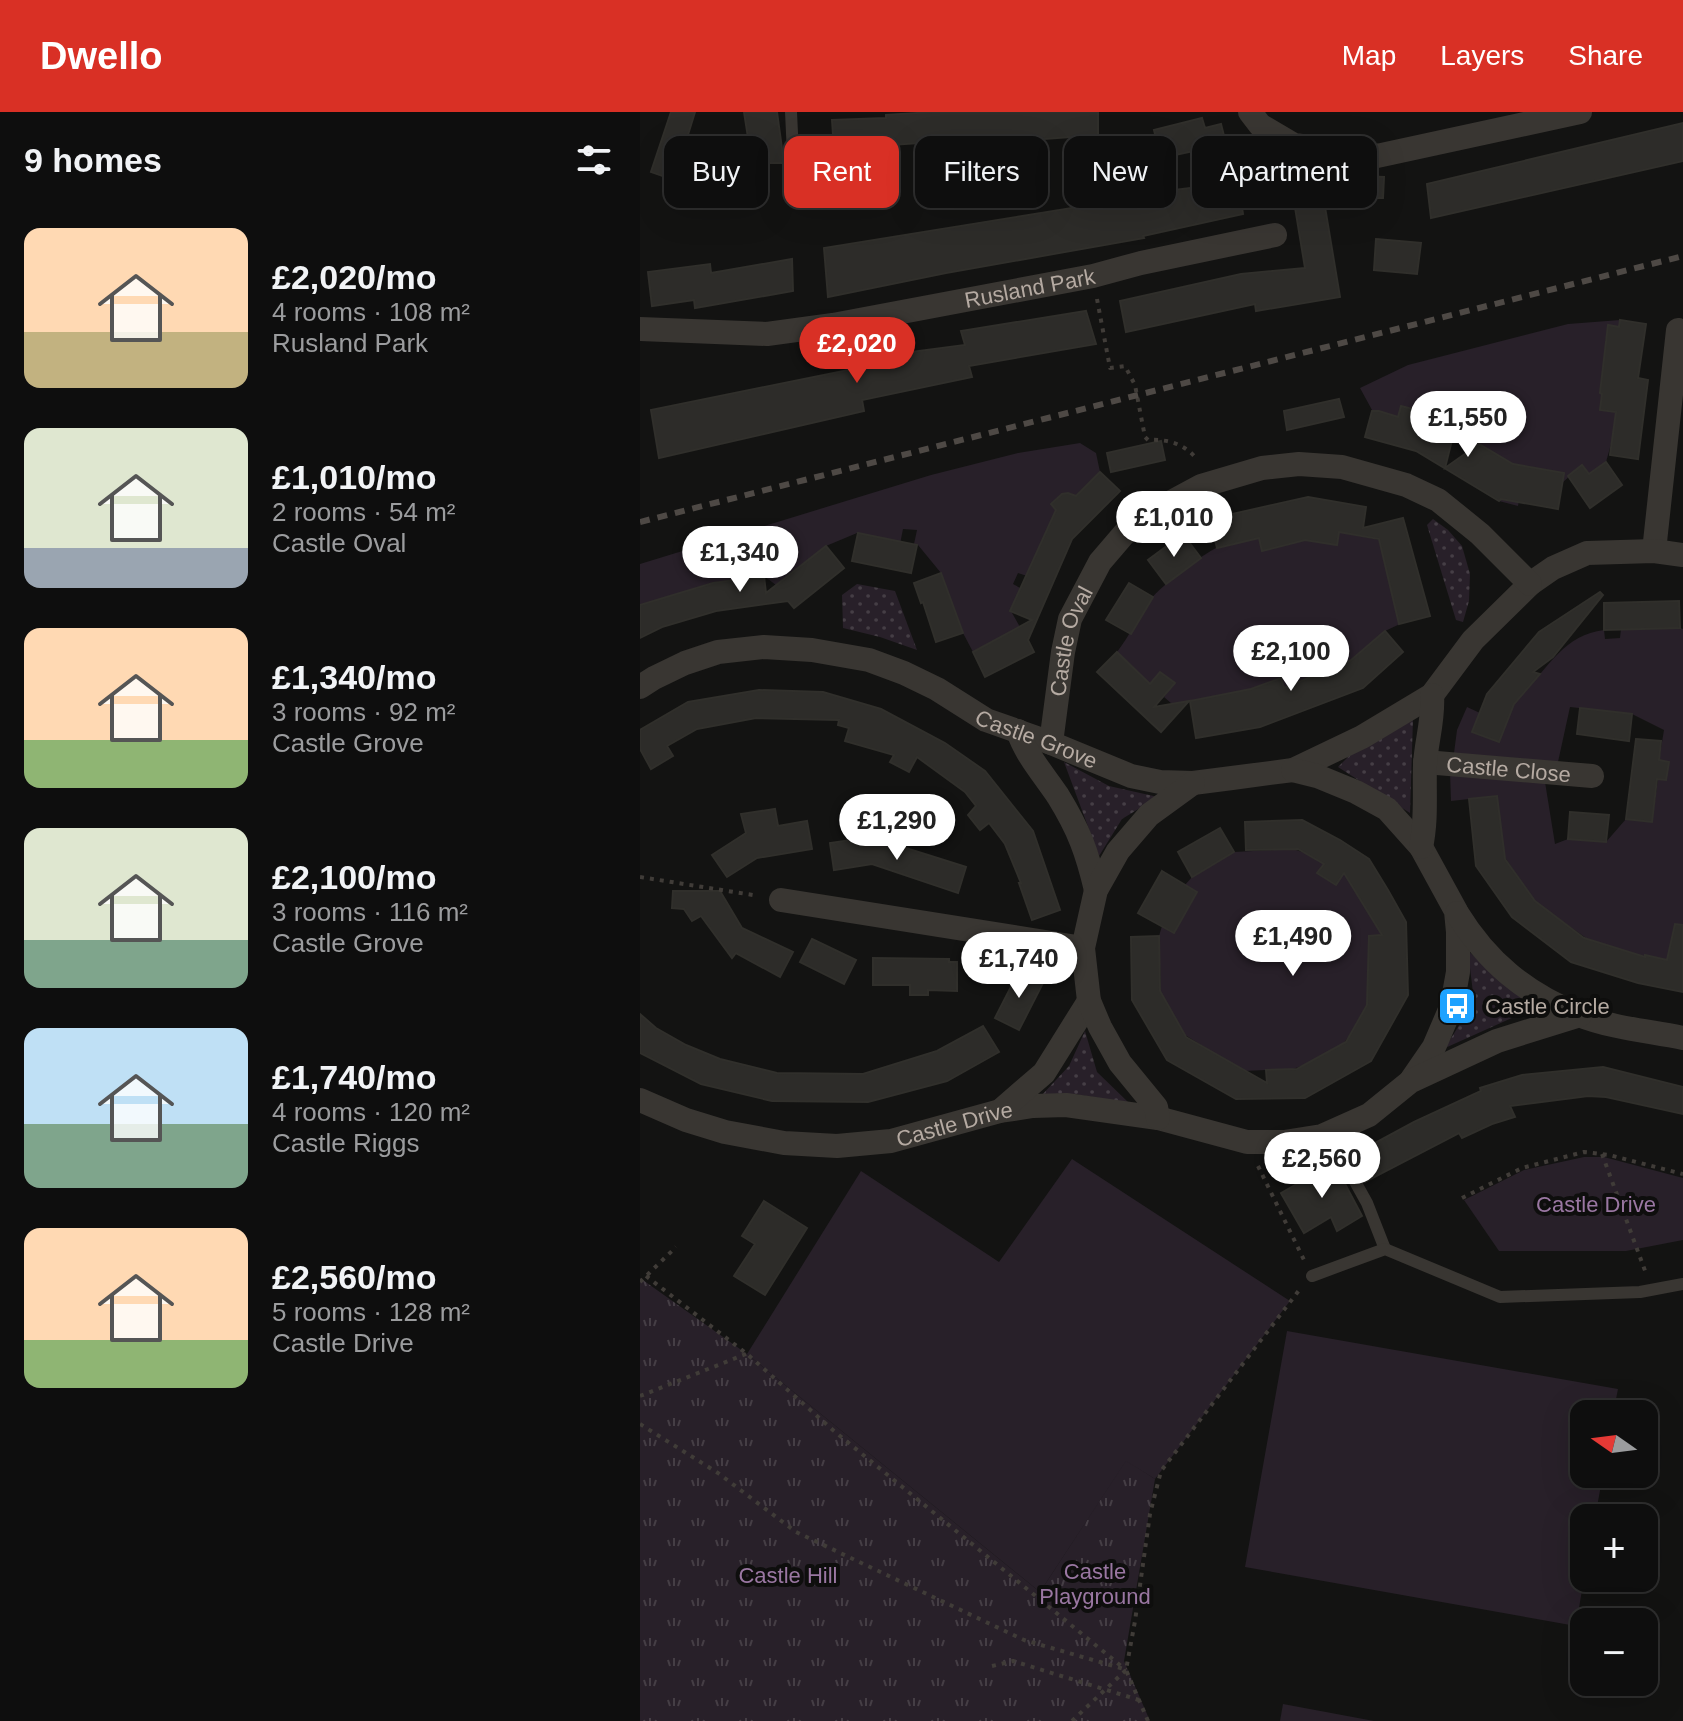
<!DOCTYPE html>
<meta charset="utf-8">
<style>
:root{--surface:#0e0e0e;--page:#1c1c1c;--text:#f1f3f6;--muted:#9b9c9e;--line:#2e2e2e;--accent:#d93025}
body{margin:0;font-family:Helvetica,sans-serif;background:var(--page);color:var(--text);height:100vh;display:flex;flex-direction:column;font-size:30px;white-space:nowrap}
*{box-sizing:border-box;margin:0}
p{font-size:26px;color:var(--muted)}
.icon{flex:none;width:44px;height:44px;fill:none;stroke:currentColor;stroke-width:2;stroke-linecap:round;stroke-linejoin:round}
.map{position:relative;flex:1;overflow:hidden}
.details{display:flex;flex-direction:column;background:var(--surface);width:640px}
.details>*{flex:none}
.top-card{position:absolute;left:24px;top:24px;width:760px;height:72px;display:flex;gap:16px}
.needle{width:52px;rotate:284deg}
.fabs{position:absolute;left:930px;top:1288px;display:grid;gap:16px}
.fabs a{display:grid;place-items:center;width:88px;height:88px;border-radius:16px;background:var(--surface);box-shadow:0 8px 32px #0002,0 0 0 2px var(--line);font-size:40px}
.price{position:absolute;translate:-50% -68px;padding:0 18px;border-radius:28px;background:#fff;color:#222;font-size:26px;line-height:52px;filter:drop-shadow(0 2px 4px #0008)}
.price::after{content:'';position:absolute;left:50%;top:48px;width:24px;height:18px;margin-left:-12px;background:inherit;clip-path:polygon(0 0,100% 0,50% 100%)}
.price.on{background:var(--accent);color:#fff}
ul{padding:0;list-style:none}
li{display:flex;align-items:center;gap:24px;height:200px;padding:0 24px}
li span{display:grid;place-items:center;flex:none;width:224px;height:160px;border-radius:16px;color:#555}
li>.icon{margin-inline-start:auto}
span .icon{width:96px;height:96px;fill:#fffc;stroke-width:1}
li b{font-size:34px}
h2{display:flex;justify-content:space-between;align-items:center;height:96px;padding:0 24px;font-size:34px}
.tag{padding:0 28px;border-radius:16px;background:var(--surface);box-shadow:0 8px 32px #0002,0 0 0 2px var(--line);font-size:28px;line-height:72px}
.tag.on{background:var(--accent);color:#fff}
header{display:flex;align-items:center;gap:48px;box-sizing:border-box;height:112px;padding:0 40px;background:var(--accent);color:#fff}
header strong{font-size:38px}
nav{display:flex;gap:44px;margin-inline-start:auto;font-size:28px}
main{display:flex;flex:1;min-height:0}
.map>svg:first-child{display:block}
</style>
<header>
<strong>Dwello</strong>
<nav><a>Map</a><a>Layers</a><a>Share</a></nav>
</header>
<main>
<section class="details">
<h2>9 homes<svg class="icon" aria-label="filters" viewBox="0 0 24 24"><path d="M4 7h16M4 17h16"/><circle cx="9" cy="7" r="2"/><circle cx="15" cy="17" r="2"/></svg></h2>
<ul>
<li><span style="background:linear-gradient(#ffd9b3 65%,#c2b280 0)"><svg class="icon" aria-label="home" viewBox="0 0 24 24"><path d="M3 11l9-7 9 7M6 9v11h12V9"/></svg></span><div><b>£2,020/mo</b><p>4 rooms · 108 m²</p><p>Rusland Park</p></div></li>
<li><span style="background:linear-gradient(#dfe7d0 75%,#9aa5b1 0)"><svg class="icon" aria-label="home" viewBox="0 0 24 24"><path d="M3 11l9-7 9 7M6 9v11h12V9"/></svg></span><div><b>£1,010/mo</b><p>2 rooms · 54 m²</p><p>Castle Oval</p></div></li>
<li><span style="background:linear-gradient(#ffd9b3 70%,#8fb573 0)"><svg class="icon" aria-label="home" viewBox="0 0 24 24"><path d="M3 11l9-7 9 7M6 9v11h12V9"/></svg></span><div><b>£1,340/mo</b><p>3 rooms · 92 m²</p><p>Castle Grove</p></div></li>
<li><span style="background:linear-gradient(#dfe7d0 70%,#7fa58c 0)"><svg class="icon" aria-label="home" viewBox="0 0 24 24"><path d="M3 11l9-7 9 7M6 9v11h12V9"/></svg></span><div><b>£2,100/mo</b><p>3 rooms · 116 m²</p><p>Castle Grove</p></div></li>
<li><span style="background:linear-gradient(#bfe0f5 60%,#7fa58c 0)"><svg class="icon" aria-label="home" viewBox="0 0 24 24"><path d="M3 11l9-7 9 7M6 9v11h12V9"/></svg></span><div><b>£1,740/mo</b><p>4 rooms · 120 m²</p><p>Castle Riggs</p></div></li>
<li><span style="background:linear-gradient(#ffd9b3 70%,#8fb573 0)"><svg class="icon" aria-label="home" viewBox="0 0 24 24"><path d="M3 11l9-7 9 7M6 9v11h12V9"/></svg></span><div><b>£2,560/mo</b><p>5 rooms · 128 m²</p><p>Castle Drive</p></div></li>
</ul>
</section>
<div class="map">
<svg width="1043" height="1609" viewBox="0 0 1043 1609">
<defs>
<pattern id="grass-dots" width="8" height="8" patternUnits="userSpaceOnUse" patternTransform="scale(2)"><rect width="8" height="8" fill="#282029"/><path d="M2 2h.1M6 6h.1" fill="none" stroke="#453e45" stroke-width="1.8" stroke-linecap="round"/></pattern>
<pattern id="park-tufts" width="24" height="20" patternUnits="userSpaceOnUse" patternTransform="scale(2)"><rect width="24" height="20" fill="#282029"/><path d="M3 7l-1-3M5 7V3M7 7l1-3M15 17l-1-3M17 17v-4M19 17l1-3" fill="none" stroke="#453e45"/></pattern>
</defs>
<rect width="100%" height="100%" fill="#131312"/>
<g fill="url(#grass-dots)">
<path d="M793,407l15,11 14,16 8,28 -1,27 -6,21 -7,-2 -29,-95z"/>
<path d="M217,472l38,7 22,59 -37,-13 -37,-9 -1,-33z"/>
<path d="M773,607l-3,94 -72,-46 12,-12z"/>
<path d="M424,650l45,24 49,11 -36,22 -23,37z"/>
<path d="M828,839l66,57 -89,40 29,-47z"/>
<path d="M445,919l12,41 32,31 -55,-9 -33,2 28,-30z"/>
</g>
<path fill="url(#park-tufts)" d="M0,1166l107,76 293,238 86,-132 29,19 -31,182 26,60h-510z"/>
<g fill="#282029">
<path d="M980,208l-1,7 -11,-1 -3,18 11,2 -3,19 -11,9 -2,19 2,1 -2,16 17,2 -4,25 -7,25 -17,12 -7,-9 -20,18 -4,-1 1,-10 -34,-6 -7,40 -19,-5 9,-14 -35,-34 -21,-13 2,-8 -17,-10 -25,-2 2,-11 -13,-2 -3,10 -26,-7 -12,-22 48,-23 160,-41z"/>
<path d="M440,331l16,10 4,19 -26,25c-10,-6 -18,-2 -20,10l4,6 -11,16 -20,47 -9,-3 -5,11 7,4 -9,23 9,16 -47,25 -10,-19 -22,-60 -23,-28 -4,-1 3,-14 -14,-1 -3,15 -43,-11 -31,13 -34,30 -2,-2 -14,11 -12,-9 -53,7 -71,23v-42l291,-89 87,-22z"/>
<path d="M651,418l28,12 18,3 2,-13 41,8 20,84 -15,7 -33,29 -68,28 -4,-10 -30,12 -60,11 -10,10 -16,-14 10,-14 -14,-11 -10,12 -33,-32c13,-17 22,-36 34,-53 9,-12 52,-45 65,-51 13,-6 29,-7 43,-11l4,14 30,-8z"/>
<path d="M1040,516l3,1v323l-16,8 -34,-6 -47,-16 -51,-36 -33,-49 1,-11 -6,-46 -46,5 -1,-29 95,10 10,62 13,-5 38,3 20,-23 26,3 6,-43 8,1 3,-18 -10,-2 5,-30 -32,-16 -62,-7 -12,55 -104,-9 3,-23 10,-23 13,6 -7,19c13,-9 30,-18 41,-29 30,-27 46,-68 90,-73l1,9 15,-1 1,-9z"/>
<path d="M653,737l12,4 19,11 -6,10 18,11 7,-11 7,5 30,50v6l-11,2 -1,47 5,9 -24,43 -6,8 -39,21 -11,4 -50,2 -58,-36 -24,-42 -2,-57 3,-10 12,7 23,-40 -12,-8 7,-8 42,-25z"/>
<path d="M944,1045h20l79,21v62l-57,11h-127l-35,-51 60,-30z"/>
<path d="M432,1047l218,142 -135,178 -29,-18 -86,131 -293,-238 114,-183 138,91z"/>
<path d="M647,1219l331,58 -5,25h-29v60h19l-8,44h-11v60l-8,48 -331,-59z"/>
<path d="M643,1592l91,17h-94z"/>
</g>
<g fill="#2d2c29" stroke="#302f2b" stroke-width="2">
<path d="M31,0h24l-21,68 -23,-8z"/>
<path d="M104,0h33l7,51h-32z"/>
<path d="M292,0h166v23l-149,11 -1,-5 -114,8 -2,-29 54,-2v-3z"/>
<path d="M562,6l3,10 16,-4 5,20 -65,14 -7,-28z"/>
<path d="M1043,11v38l-252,57 -4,-34z"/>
<path d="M679,59l21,126 -84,14 -1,-7 -129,28 -6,-31 121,-27 64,-6 -15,-91z"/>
<path d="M721,64l23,1 -1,21h-23z"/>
<path d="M598,70l5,32 -100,22 1,2 -198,35 -118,24 -4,-49 335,-54v-2z"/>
<path d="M736,127l45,4 -4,31 -43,-4z"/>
<path d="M152,147l1,32 -98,17 -1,-8 -42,6 -4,-34 62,-8 1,9z"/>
<path d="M446,199l10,33 -127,22 3,11 -110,23 2,11 -205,47 -8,-48 222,-45 -1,-8 93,-12 -4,-14z"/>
<path d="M980,208l26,4 -8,54 10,2 -10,79 -28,-4 6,-43 -16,-2 2,-16 -2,-1 8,-68 11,2z"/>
<path d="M699,287l5,18 -57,13 -3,-19z"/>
<path d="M761,294l15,4 38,22 -9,36 34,-24 34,20 51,9 -6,36 -57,-10 -2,2 -83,-50 -51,-14 7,-26h7l19,6z"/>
<path d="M521,329l4,19 -54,12 -4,-19z"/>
<path d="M966,350l16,23 -32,23 -22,-32 14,-11 7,9z"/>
<path d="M460,360l20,19 -48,48 -44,101 6,12 -49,25 -12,-25 59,-32 -22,-9 46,-101 -5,-6 11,-10 6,-1 8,3z"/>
<path d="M668,385l58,10 -3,21 40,-10 27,98 -31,8 -20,-85 -40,-7 -2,13 -32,-5 -43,11 -3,-13 -42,10 -7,-29z"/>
<path d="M218,421l59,12 -6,28 -59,-12z"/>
<path d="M543,422l18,24 -35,26 -18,-24z"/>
<path d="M186,434l18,22 -50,40 -6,-7 -72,10 -54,16 -22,11v-33l73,-22 51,-7 2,17z"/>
<path d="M301,461l22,60 -27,9 -13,-40 -2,1 -7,-20z"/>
<path d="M489,471l24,14 -22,37 -25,-14z"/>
<path d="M960,480l3,3 -50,62 -20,15 7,2 -26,30 -15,38 -27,-10 15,-38 52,-62z"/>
<path d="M1039,489l1,27 -76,2v-27z"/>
<path d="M745,519l18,21 -40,36 -103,39 -64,11 -6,-37 61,-12 30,-11 3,10 66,-27z"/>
<path d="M477,540l33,32 10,-12 15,11 -21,24 35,-6 -28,31 -64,-60z"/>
<path d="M119,578l64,2 58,17 64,34 40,28 48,60 27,79 -28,10 -13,-37h2l-16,-39 -16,-21 -9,7 -12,-15 8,-9 -11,-14 -48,-35 -8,15 -19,-10 4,-7 -49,-14 4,-13 -11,-3 1,-5 -83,-2 -59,11 -30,17 6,10 -22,13 -11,-20v-19l48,-28z"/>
<path d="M940,596l52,6 -3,27 -52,-7z"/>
<path d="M996,627l25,2 -2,19 10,2 -3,18 -9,-1 -5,43 -26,-3z"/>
<path d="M857,684l8,63 30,42 49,37 61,19v-2l22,5 8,-36 8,1v67l-45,-9 -67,-21 -59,-45 -36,-51 -7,-67z"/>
<path d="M135,697l3,17 29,-5 5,28 -55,9 -30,19 -15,-22 34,-22 -5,-19z"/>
<path d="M930,700l39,3 -3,27 -38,-3z"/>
<path d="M662,708l38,20 29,19 19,31 18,32 2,73 -37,66 -66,37 -69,1 -69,-39 -35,-60 -1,-63 28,-1 1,55 26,46 81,46 -1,-13 31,-1 49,-27 21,-37 2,-69 13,-1 -38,-62 -8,12 -19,-12 7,-9 -26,-15 -52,1 -1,-28z"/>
<path d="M580,716l14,24 -42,25 -14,-25z"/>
<path d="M231,725l95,30 -8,26 -86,-29 -38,6 -4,-27z"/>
<path d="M522,759l35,21 -23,41 -36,-20z"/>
<path d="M33,779h47l22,37 51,24 -13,25 -44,-24 -4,5 -31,-42 -9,5 -8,-12 -12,-1z"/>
<path d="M172,827l44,21 -12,24 -44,-22z"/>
<path d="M233,846l76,1v3h8v29l-29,-1v5h-18v-10h-37z"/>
<path d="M379,859l24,12 -24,47 -24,-12z"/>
<path d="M0,902l16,14 30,17 34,14 57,14 86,1 74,-23 46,-25 16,26 -52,29 -79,21 -96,-1 -71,-17 -61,-31z"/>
<path d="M963,955l80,20v27l-77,-17 -18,-1 -15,2 -63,8 5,11 -23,7 -30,14 -3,-5 -94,49 -14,-26 63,-34 67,-31 -1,-3 42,-13z"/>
<path d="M694,1051l28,53 -25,15 -6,-14 -27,16 -23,-40z"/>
<path d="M124,1089l43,27 -42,67 -31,-19 21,-32 -13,-8z"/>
</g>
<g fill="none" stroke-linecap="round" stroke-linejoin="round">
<g stroke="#403c38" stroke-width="4" stroke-dasharray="4 6" stroke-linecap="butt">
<path d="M623,43l8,58"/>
<path d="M457,187l13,69 15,-2 10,19 10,52 3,3c18,-1 35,3 47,17"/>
<path d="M0,765l113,18"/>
<path d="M962,1042l45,122"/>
<path d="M618,1054l47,96"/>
<path d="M822,1086l60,-30 62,-16 25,3 74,19"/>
<path d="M6,1164l101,78 87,77 292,239"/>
<path d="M0,1170l36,-35"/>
<path d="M0,1284l106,-42"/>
<path d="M0,1312l78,49 78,59 228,108 100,29"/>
<path d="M352,1554l21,-5 126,39"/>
<path d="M432,1609l54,-51"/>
<path d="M508,1609l-22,-51 9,-49 15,-107 11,-43 139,-182"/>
</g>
<g stroke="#393632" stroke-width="12">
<path d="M151,0l2,42"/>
<path d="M688,1021l39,70 18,46"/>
<path d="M672,1164l73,-27 115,48 140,-5 43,-8"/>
</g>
<g stroke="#393632" stroke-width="24">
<path d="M610,0l10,13 34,20 83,11 203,-44"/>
<path id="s1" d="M0,217l127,5 66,-9 260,-49 48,-13 134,-28"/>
<path d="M1014,439l24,-221"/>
<path id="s2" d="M0,575l14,-9 31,-15 33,-11 46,-5 48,3 57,10 35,13 33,16 49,31 65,23 80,33 29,6 33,1 39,-5 61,-8 69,-33 70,-42 41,-55 57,-56 23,-16 34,-15 67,-2 29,4"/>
<path d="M378,619c8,24 26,44 40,65 21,34 29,56 38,94"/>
<path id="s3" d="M411,631l12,-91 7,-33 30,-57 24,-28 38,-27 39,-21 61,-18 37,-4 43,3 64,18 32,15 42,34 50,50"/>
<path id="s4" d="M785,650l167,14"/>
<path d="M653,658l24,6 39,16 31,17 34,38 35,64 2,21v40l-6,33 -18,42 -22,32"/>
<path d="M781,735c6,-27 3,-55 4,-82 1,-23 9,-46 7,-70"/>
<path d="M141,788l302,48"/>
<path d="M817,801c30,49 69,81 122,102 33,13 70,16 104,23"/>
<path id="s5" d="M0,988l46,20 39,12 59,11 53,3 54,-5 109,-30 33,-5 33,-1 92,13 89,24h37l38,-6 47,-21 42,-34 86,-40 83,-26"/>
<path d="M360,999l44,-38 45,-72"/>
<path d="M518,1006l-2,-11 -36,-44 -20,-36 -11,-26 -6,-53 13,-58 22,-39 31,-36 44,-32"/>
</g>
<path stroke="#4e4945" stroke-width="6" stroke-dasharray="10 8" stroke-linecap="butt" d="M0,410l1043,-266"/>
</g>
<defs>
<symbol id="bus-square" viewBox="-11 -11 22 22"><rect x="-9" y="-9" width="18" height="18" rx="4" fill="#1ea2ff" stroke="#0e0e0d"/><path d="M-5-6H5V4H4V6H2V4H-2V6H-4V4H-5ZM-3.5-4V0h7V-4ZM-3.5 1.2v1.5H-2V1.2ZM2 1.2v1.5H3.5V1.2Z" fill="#fff"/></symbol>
</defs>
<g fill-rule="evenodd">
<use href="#bus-square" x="795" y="872" width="44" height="44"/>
</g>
<g text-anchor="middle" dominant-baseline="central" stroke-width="8" stroke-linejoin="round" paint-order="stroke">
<g font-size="22" fill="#b5aaa2" stroke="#0e0e0d">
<text stroke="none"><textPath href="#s1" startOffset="394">Rusland Park</textPath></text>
<text stroke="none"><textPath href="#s3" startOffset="104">Castle Oval</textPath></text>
<text stroke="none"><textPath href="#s2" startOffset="424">Castle Grove</textPath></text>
<text stroke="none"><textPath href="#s4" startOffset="84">Castle Close</textPath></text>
<text stroke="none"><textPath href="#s5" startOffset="324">Castle Drive</textPath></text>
</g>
<g font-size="22" fill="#b5aaa2" stroke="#0e0e0d" text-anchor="start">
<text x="845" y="894">Castle Circle</text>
</g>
<g font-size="22" fill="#9a77a2" stroke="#0e0e0d">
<text x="956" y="1092">Castle Drive</text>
<text x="455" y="1459">Castle<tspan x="455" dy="25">Playground</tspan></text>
<text x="148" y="1463">Castle Hill</text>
</g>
</g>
</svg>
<div class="fabs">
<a><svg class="needle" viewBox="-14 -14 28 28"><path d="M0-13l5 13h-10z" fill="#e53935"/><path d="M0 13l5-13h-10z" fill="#9b9c9e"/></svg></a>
<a>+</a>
<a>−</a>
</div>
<b class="price on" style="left:217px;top:273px">£2,020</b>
<b class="price" style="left:828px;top:347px">£1,550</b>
<b class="price" style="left:534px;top:447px">£1,010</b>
<b class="price" style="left:100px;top:482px">£1,340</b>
<b class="price" style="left:651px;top:581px">£2,100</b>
<b class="price" style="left:257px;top:750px">£1,290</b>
<b class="price" style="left:653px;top:866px">£1,490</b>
<b class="price" style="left:379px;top:888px">£1,740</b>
<b class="price" style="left:682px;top:1088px">£2,560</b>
<div class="top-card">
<a class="tag">Buy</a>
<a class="tag on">Rent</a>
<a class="tag">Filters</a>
<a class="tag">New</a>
<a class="tag">Apartment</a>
</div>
</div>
</main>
